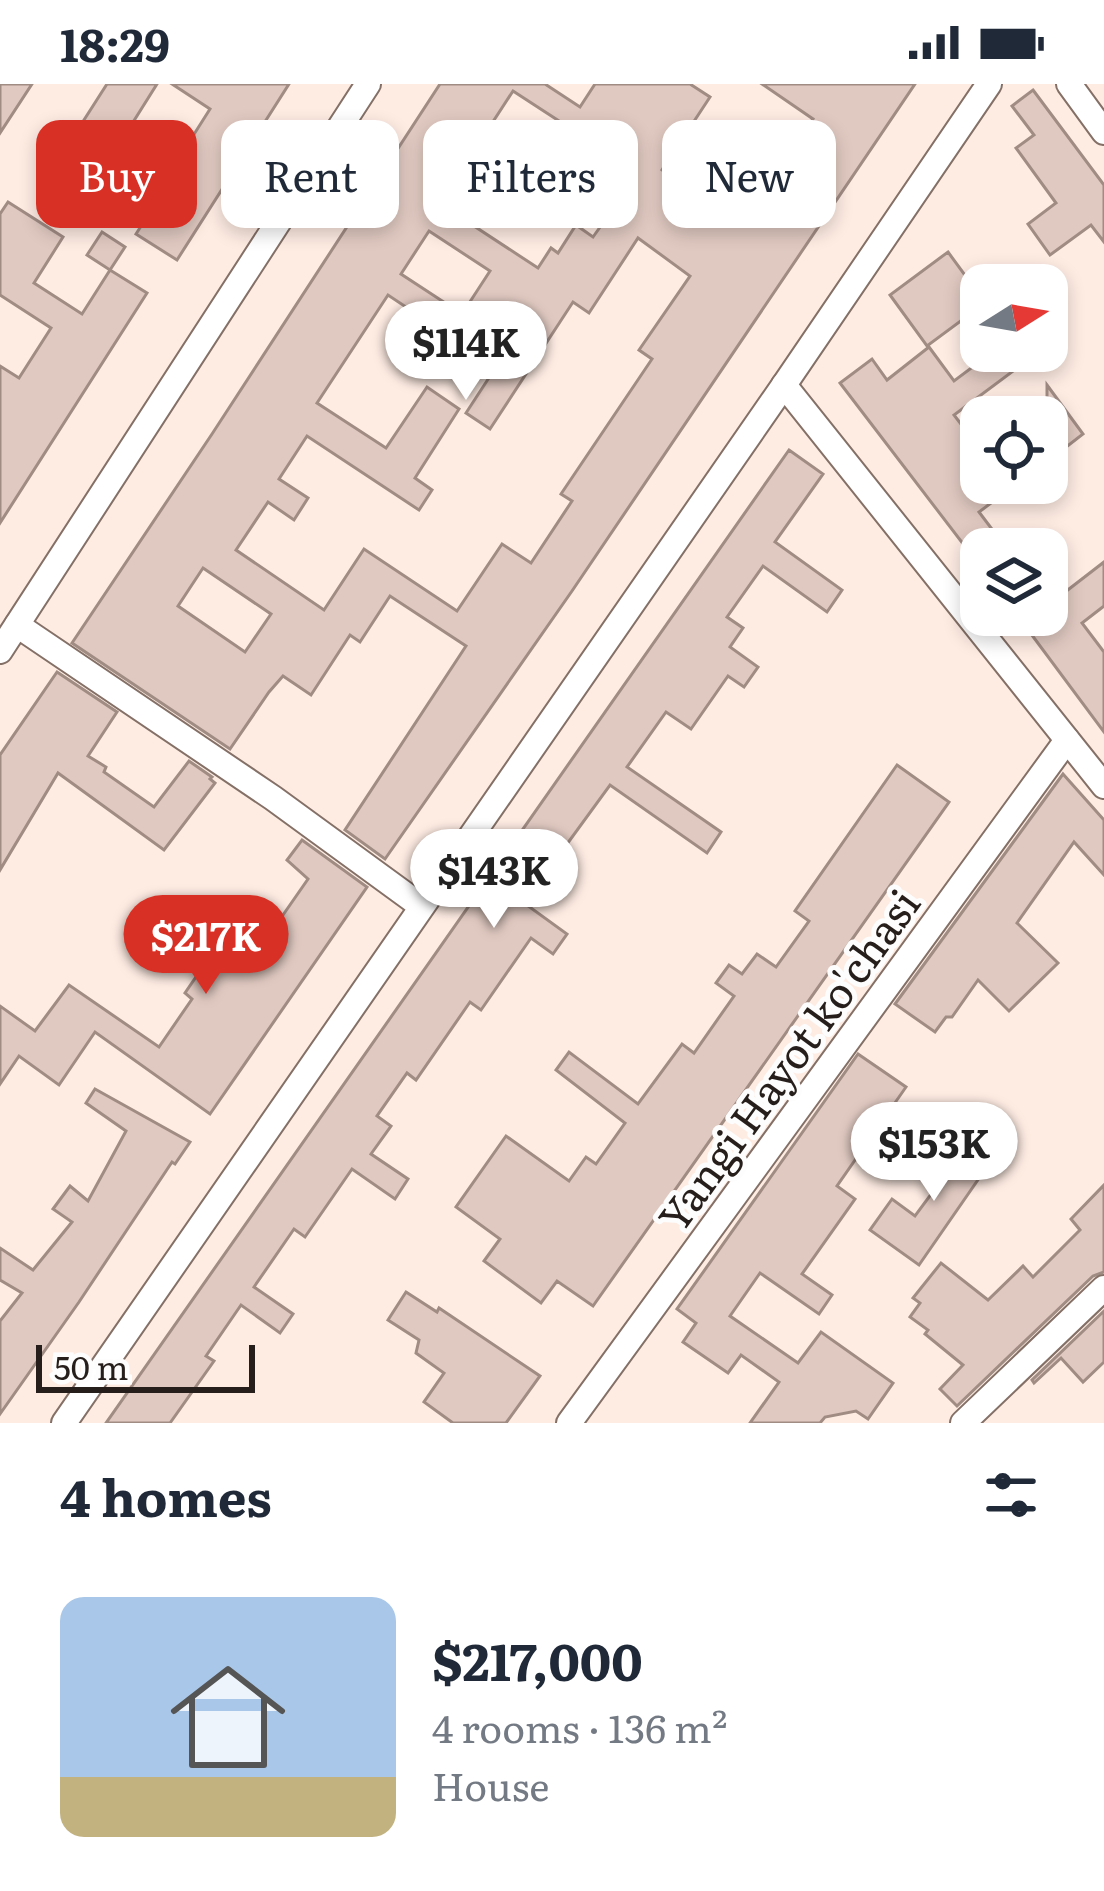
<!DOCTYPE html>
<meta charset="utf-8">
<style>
:root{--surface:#fff;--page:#f2f2f3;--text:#1f2937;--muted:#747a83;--line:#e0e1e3;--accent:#d93025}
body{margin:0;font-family:Literata,serif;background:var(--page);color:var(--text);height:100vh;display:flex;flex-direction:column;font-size:45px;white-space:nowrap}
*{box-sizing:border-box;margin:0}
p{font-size:39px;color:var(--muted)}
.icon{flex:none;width:66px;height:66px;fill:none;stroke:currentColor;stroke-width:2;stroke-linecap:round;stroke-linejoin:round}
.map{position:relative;height:1339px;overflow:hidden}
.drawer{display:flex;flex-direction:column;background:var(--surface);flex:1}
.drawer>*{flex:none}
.banner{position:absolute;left:36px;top:36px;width:1032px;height:108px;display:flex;gap:24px}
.needle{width:78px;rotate:79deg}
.controls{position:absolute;left:960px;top:180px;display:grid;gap:24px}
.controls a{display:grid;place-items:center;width:108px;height:108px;border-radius:24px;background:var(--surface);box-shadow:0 6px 18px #0003;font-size:60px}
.scale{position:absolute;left:36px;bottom:30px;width:219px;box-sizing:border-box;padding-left:12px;border:6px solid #261e1a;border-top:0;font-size:33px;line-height:42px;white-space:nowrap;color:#261e1a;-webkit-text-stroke:9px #fdfdfd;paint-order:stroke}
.price{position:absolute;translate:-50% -102px;padding:0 27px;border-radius:42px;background:#fff;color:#222;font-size:39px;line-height:78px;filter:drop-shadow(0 3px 6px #0008)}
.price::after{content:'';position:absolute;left:50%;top:72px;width:36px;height:27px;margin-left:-18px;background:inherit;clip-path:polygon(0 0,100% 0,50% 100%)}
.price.current{background:var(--accent);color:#fff}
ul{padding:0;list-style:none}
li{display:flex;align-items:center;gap:36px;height:300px;padding:0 60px}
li+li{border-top:3px solid var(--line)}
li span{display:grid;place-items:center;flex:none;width:336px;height:240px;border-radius:24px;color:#555}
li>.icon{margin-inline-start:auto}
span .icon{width:144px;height:144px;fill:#fffc;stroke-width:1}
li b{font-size:51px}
h2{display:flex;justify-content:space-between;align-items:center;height:144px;padding:0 60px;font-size:51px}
.tag{padding:0 42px;border-radius:24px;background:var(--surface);box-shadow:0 6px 18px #0003;font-size:42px;line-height:108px}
.tag.current{background:var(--accent);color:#fff}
.status{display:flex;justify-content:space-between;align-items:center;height:84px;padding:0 60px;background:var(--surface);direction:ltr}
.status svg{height:33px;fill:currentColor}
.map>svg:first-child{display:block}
</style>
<div class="status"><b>18:29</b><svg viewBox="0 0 49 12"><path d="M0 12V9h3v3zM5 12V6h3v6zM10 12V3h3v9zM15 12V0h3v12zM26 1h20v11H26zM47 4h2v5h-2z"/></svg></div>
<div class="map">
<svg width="1104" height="1339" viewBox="0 0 1104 1339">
<rect width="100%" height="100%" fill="#feece3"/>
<g fill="#e0c9c1" stroke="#a18c84" stroke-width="3" fill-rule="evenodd">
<path d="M0,0h32l-32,49z"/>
<path d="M107,0h50l-27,43 49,31 31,-49 -38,-25h117l-112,176 -41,-26 27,-42 -70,-45 -20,30 -35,-22 20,-32 17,11z"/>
<path d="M440,0h105l35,23 15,-23h95l20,13 -48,73 65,47 46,-65 12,8 28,-41 -51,-35h153l-343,507 -187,268 -40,-29 121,-184 -76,-50 -30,46 -10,-7 -39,60 -28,-19 -14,16 -39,57 -158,-106 140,-209zM513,7l66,43 -3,5 59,39 -42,59 -17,-12 -18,28 -7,-5 -13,20 -96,-63 31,-49 28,19 14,-22 -30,-19zM429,147l61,40 -28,43 -61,-40zM638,154l52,38 -51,74 13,9 -91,135 11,7 -41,62 -29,-19 -45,67 -93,-62 -40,61 -88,-60 32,-48 26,18 14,-22 -29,-19 28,-43 112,74 13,-20 -17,-12 44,-69 -32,-22 -41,61 -69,-45 71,-108 108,72 -30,46 24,16 83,-127 16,11zM203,484l68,46 -26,38 -67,-46z"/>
<path d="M1033,6l71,95v57l-13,-17 -41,30 -22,-31 28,-21 -40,-55 18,-13 -22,-29z"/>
<path d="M8,118l55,35 -29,46 48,31 28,-44 37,23 -147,230v-157l19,12 32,-50 -51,-33v-81z"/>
<path d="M102,148l23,15 -15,23 -23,-15z"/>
<path d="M948,168l33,45v9l-54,40 -37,-51z"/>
<path d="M929,263l25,34 40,-30h46l-86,64 27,35v33h37l-39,29 28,37h-40l-127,-166 32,-24 15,21z"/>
<path d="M1047,301l36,49 -36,28z"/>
<path d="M789,366l34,24 -48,68 67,48 -15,22 -64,-46 -36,51 16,11 -13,19 28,20 -14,20 -16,-11 -37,53 -25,-17 -39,55 94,65 -14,21 -97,-68 -86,118 43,31 -14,20 -22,-16 -50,72 -11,-8 -54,78 -9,-7 -30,43 14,10 -20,28 37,25 -13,20 -43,-30 -47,68 -11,-8 -40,58 39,27 -13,19 -39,-28 -35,51 8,5 -44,62h-64z"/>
<path d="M1104,478v44l-22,17 22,29v80l-87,-117h30v-9z"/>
<path d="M57,588l60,40 -29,44 18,11 -2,5 50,35 35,-46 23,16 -2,2 5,4 -51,67 -106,-77 -58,97v-115z"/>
<path d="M897,681l52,37 -356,504 -36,-25 -16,22 -57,-42 16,-22 -44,-32 50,-71 63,45 17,-24 10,7 29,-41 -69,-53 13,-18 69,52 44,-60 12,9 40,-57 -18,-13 13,-18 13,9 15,-20 19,13 33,-46 -14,-10z"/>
<path d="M1063,690l41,46v55l-30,-33 -57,81 41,40 -49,48 -31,-31 -26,37h-6l-11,15 -40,-28z"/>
<path d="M302,756l65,47 -157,227 -115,-82 -36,53 -40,-29 -19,28v-78l35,25 34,-46 90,62 33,-48 -7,-6 15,-22 -7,-5 12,-21 17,12 31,-47 23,15 32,-46 -21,-19z"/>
<path d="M858,970l48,33 -69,99 18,13 -53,75 30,21 -13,19 -59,-41 -30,43 68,47 23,-31 72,51 -25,36 -12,-8 -31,6 -5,6h-70l29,-41 -38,-27 -13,18 -45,-31 13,-19 -19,-14z"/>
<path d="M95,1005l95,53 -15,22 -3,-2 -93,140 -79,112v-93l22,-28 -22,-13v-32l33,22 39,-48 -19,-13 17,-23 18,15 38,-70 -40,-28z"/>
<path d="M958,1048l35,26 -74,107 -49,-35 22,-31 23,17 40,-54 -11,-9z"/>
<path d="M1104,1101v87l-11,4 -136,130 -17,-17 23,-24 -38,-31 3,-4 -18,-13 10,-14 -7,-5 28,-35 47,37 35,-34 10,11 47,-47 -9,-11z"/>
<path d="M406,1208l31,20 2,-4 101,68 -34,47h-53l-29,-21 20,-29 -28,-20 3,-13 -31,-20z"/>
<path d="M1104,1227v51l-21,20 -22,-24 -27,25 -2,-3z"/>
</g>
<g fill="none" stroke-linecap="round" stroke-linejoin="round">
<defs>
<g id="street">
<path d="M1069,0l35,48"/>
<path d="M784,301l320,401"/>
<path d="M17,541l256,173 148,108"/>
<path d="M0,567l368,-567"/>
<path d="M64,1339l720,-1038 205,-301"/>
<path d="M569,1339l498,-683"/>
<path d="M963,1339l141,-135"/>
</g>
</defs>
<use href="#street" stroke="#847067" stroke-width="28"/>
<use href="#street" stroke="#fff" stroke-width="24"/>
</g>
<g text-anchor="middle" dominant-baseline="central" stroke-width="10" stroke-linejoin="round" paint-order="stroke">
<g font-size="42" fill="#261e1a" stroke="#fdfdfd">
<text transform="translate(787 975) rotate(-54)">Yangi Hayot ko'chasi</text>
</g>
</g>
</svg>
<div class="controls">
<a><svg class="needle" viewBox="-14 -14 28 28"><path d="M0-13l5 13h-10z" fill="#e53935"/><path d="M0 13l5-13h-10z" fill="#747a83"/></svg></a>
<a><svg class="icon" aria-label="locate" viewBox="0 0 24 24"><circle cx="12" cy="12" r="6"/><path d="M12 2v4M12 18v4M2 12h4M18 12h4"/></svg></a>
<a><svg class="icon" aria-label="layers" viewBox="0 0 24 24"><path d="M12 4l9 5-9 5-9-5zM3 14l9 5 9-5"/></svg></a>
</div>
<div class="scale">50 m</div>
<b class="price" style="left:466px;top:319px">$114K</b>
<b class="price" style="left:494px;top:847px">$143K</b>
<b class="price current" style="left:206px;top:913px">$217K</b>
<b class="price" style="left:934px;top:1120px">$153K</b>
<div class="banner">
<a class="tag current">Buy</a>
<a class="tag">Rent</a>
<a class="tag">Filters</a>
<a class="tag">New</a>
</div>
</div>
<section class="drawer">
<h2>4 homes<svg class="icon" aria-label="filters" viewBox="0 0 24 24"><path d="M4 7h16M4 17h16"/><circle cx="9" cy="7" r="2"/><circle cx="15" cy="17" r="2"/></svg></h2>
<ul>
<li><span style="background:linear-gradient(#a9c7e8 75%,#c2b280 0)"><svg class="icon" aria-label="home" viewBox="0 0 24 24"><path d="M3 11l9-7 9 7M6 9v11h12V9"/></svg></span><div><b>$217,000</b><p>4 rooms · 136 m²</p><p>House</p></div></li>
</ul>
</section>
